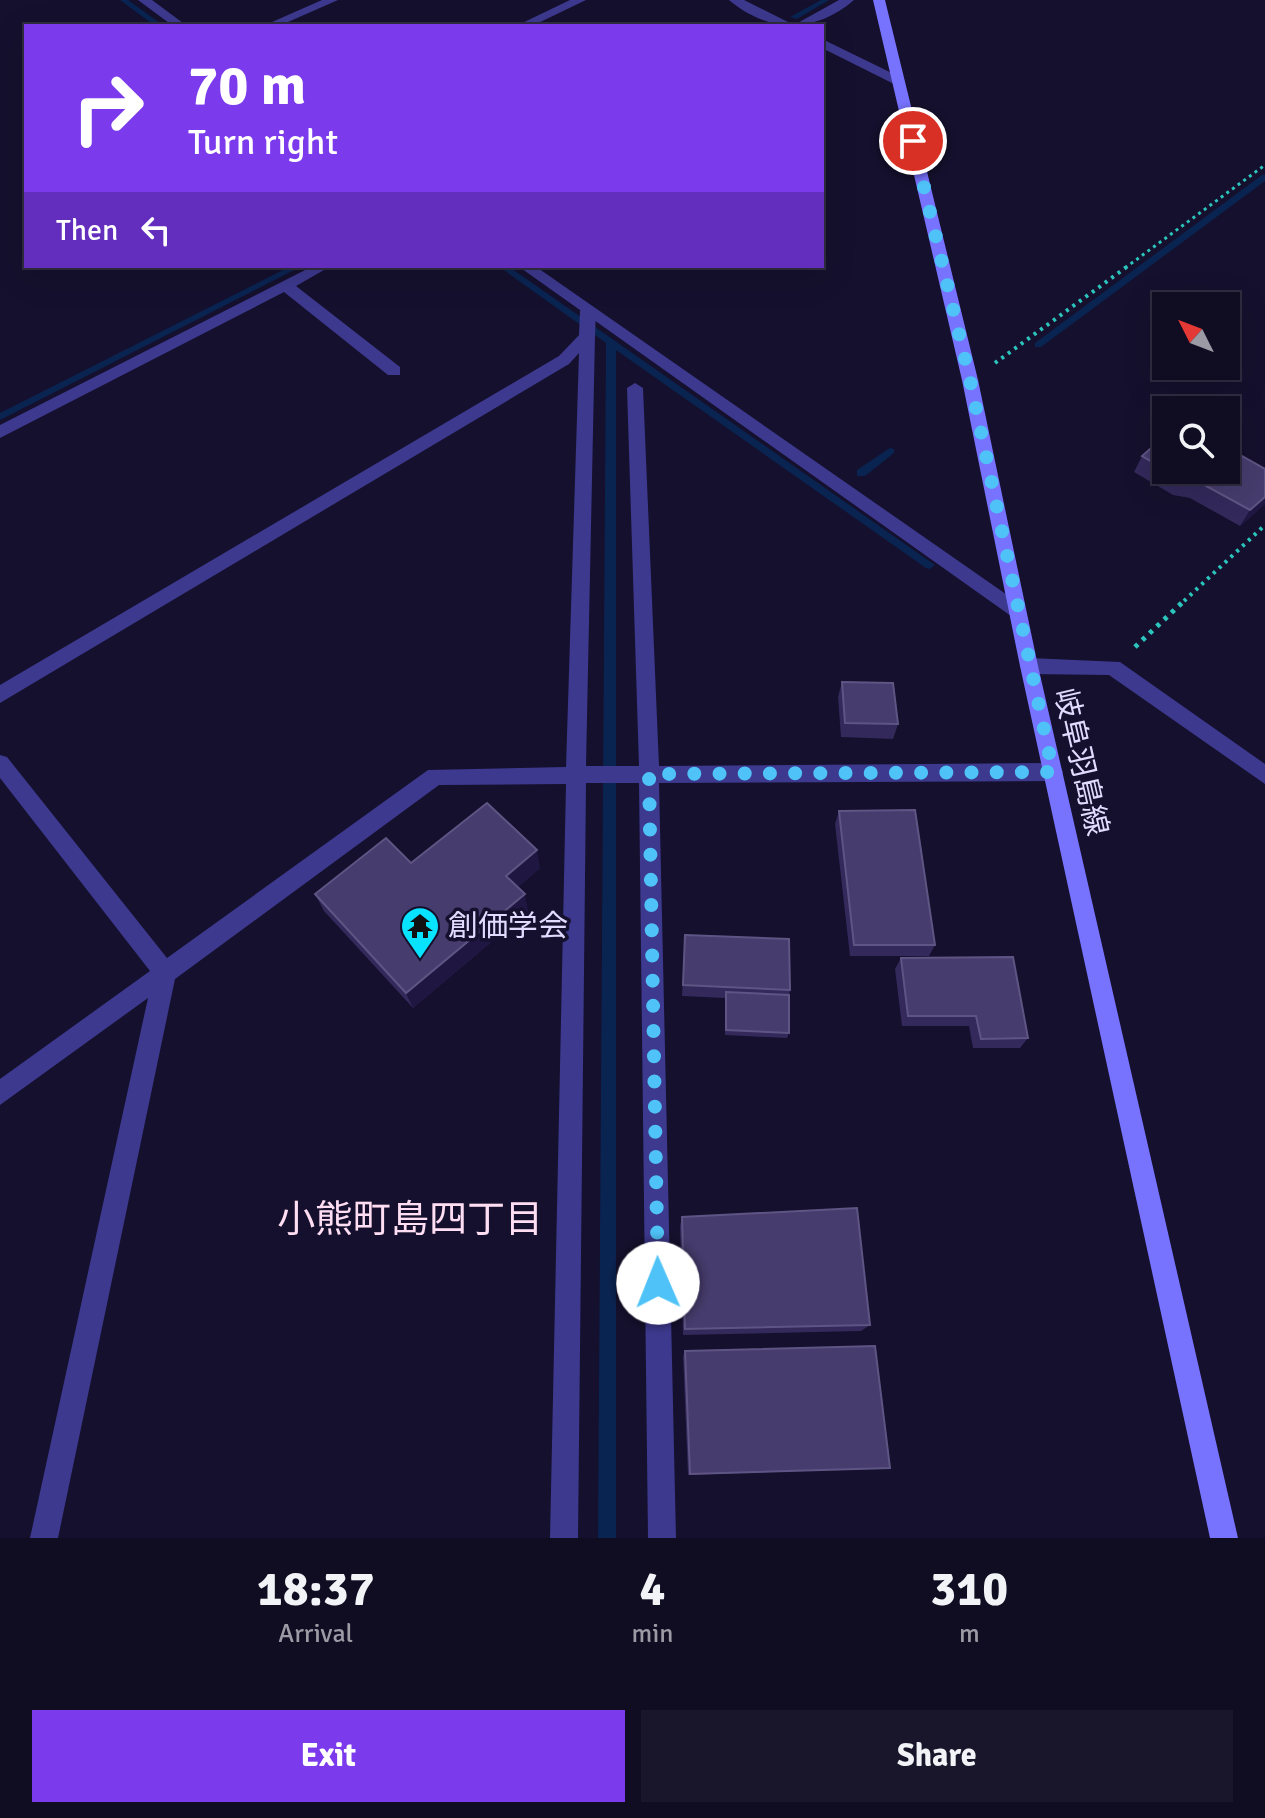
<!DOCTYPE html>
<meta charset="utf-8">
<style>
:root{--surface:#100c22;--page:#19152a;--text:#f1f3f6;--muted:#9c9ba5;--line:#302c40;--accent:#7c3aed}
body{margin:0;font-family:Signika,"Noto Sans JP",sans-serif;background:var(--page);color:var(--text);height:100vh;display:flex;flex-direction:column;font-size:30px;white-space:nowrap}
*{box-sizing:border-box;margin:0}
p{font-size:26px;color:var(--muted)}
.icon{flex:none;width:44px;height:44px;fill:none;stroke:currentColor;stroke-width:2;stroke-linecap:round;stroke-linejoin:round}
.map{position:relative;height:1538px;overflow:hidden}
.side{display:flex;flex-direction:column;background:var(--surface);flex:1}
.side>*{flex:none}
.top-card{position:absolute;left:24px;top:24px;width:800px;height:244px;border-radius:0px;box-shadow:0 8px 32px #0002,0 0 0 2px var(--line);background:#7c3aed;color:#fff;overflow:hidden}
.needle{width:52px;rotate:312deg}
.tools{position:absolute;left:1152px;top:292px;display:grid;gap:16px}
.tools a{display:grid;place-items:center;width:88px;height:88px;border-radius:0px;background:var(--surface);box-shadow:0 8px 32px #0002,0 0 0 2px var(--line);font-size:40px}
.pin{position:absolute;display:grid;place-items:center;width:68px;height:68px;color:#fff;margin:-34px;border:4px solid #fff;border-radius:50%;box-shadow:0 2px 8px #0007}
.me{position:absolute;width:88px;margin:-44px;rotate:359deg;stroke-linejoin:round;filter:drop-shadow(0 0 6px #0008)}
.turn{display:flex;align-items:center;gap:28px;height:168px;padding:0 32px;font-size:36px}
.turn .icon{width:104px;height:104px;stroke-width:2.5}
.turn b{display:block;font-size:56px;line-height:68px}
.then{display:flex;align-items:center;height:76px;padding:0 32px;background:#0003;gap:16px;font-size:30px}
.eta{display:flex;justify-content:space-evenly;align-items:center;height:136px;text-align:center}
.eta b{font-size:48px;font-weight:700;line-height:56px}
.button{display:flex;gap:16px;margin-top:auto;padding:16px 32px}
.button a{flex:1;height:92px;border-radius:0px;background:var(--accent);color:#fff;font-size:32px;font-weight:700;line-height:92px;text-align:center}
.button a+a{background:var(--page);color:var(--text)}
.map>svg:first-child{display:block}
</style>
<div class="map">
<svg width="1265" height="1538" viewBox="0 0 1265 1538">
<rect width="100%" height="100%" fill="#15102d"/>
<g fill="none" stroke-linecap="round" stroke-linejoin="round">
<path fill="#0a2452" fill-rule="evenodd" d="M120 0H128L164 26H155Z
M821 0H829L797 19 790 17Z
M1262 175H1265V181L1041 347H1035V343Z
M291 266H302L0 420V413Z
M498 266H508L935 565 930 569 926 568 616 350V1538H598L606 343Z
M890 448 894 449V453L865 476H857V470Z"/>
<path stroke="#2bc5bd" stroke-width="3" stroke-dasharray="3 4" stroke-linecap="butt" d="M1125 268 1265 165"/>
<path stroke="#2bc5bd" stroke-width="4" stroke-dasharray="3 5" stroke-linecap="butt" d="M995 363 1128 266
M1184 601 1265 525"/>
<path stroke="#2bc5bd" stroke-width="5" stroke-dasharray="4 6" stroke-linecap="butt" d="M1135 647 1186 599"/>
<path fill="#3d398e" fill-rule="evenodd" d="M138 0H152L187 26H173Z
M322 0H338L279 26H263Z
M570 0H586L532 26H516Z
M729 0H744L794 25 839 0H854C815 34 768 33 729 0Z
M822 39 902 78 904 81 894 84 822 48Z
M313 266H331L296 286 400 367V375H388L284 292 0 438V425Z
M518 266H535L1023 606 1026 611 1023 616H1011Z
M587 330 595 335 586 766H639L627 388 635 383 643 388 659 766 1053 763 1060 766 1063 772 1060 778 1053 781 659 783 676 1538H648L639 783H586L578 1538H550L566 784 439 785 175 979 58 1538H30L148 998 0 1105V1079L150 971 0 778V755L7 757 167 958 428 770 566 767 579 353 569 364 0 703V685L559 356 582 332Z
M1029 658 1120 662 1265 764V784L1109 675 1029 674 1022 671 1020 666 1022 661Z"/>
<path fill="#3d398e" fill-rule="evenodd" d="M588 306 596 311 595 335 587 340 579 335 580 311Z"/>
<path fill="#7873ff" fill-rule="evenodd" d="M873 0H885L978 380 1038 666 1238 1538H1210L1020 666 962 380Z"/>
</g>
<path fill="#33295b" d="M1142 456 1265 504 1240 526 1190 498 1173 495 1134 472Z
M842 682 898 724 893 739 841 737 838 697Z
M839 811 935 945 929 956H850L835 824Z
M411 863 540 868 518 887 528 911 413 1008 324 911 315 894Z
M685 935 790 990 789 995V1033L787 1038 725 1035V998L682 996Z
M901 958 1028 1038 1020 1048H973L969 1026H902L895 969Z
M682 1217 870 1325 861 1331 683 1335 680 1226Z
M685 1351 890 1468 688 1475 683 1356Z"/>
<path fill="#1f1741" d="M1265 497V504L1240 526 1250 510Z
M537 850 540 868 510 894 506 876Z
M525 894 528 911 413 1008 406 993Z"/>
<path fill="#463c6d" stroke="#5e5584" stroke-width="2" d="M1166 435V470L1142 456Z
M1226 447 1265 469V497L1250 510 1199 482 1182 479 1167 470H1226Z
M842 682 893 683 898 724 845 723Z
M487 803 537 850 506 876 525 894 406 993 315 894 386 838 411 863Z
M915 810 935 945H854L839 811Z
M685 935 789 939 790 990 683 985Z
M1013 957 1028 1038 981 1039 976 1016H908L901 958Z
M726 992 789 995V1033L726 1030Z
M857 1208 870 1325 685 1329 682 1217Z
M875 1346 890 1468 690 1474 685 1351Z"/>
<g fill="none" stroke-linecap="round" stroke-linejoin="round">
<path stroke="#4fc3f7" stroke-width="14" stroke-dasharray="0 25.2" d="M658 1283 649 774 1053 772 970 380 913 141"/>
</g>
<defs>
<g id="temple-pin" transform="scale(2)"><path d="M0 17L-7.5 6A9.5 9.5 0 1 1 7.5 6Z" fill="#08e4ff" stroke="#15102d"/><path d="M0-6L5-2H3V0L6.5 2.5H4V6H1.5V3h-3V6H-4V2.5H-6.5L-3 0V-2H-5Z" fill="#111"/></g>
</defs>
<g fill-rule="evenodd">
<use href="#temple-pin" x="420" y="926"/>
</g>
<g text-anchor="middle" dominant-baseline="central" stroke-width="7" stroke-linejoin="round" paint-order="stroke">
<g font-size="30" fill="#e1dcff" stroke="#15102d">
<text transform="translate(1081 762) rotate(77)">岐阜羽島線</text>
</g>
<g font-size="30" fill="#e1dcff" stroke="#15102d" text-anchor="start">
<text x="448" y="926">創価学会</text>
</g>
<g font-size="38" fill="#ffdef3" stroke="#15102d">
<text x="410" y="1219">小熊町島四丁目</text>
</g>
</g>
</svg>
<div class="tools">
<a><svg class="needle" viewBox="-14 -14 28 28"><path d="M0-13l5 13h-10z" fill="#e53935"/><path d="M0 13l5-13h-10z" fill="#9c9ba5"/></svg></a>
<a><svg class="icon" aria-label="search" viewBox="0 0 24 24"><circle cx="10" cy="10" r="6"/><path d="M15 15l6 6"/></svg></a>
</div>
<div class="pin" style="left:913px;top:141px;background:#d93025"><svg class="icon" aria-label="arrive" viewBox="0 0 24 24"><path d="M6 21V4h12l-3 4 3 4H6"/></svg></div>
<svg class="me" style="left:658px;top:1283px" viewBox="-20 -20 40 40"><circle r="19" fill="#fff"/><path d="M0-13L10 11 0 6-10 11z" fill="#4fc3f7"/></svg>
<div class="top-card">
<div class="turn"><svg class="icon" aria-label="right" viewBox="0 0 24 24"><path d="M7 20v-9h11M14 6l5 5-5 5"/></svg><div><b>70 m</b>Turn right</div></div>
<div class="then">Then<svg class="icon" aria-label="left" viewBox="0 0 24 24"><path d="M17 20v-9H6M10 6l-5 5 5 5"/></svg></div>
</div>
</div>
<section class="side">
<div class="eta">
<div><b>18:37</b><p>Arrival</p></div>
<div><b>4</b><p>min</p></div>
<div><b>310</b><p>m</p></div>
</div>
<div class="button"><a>Exit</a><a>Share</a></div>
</section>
